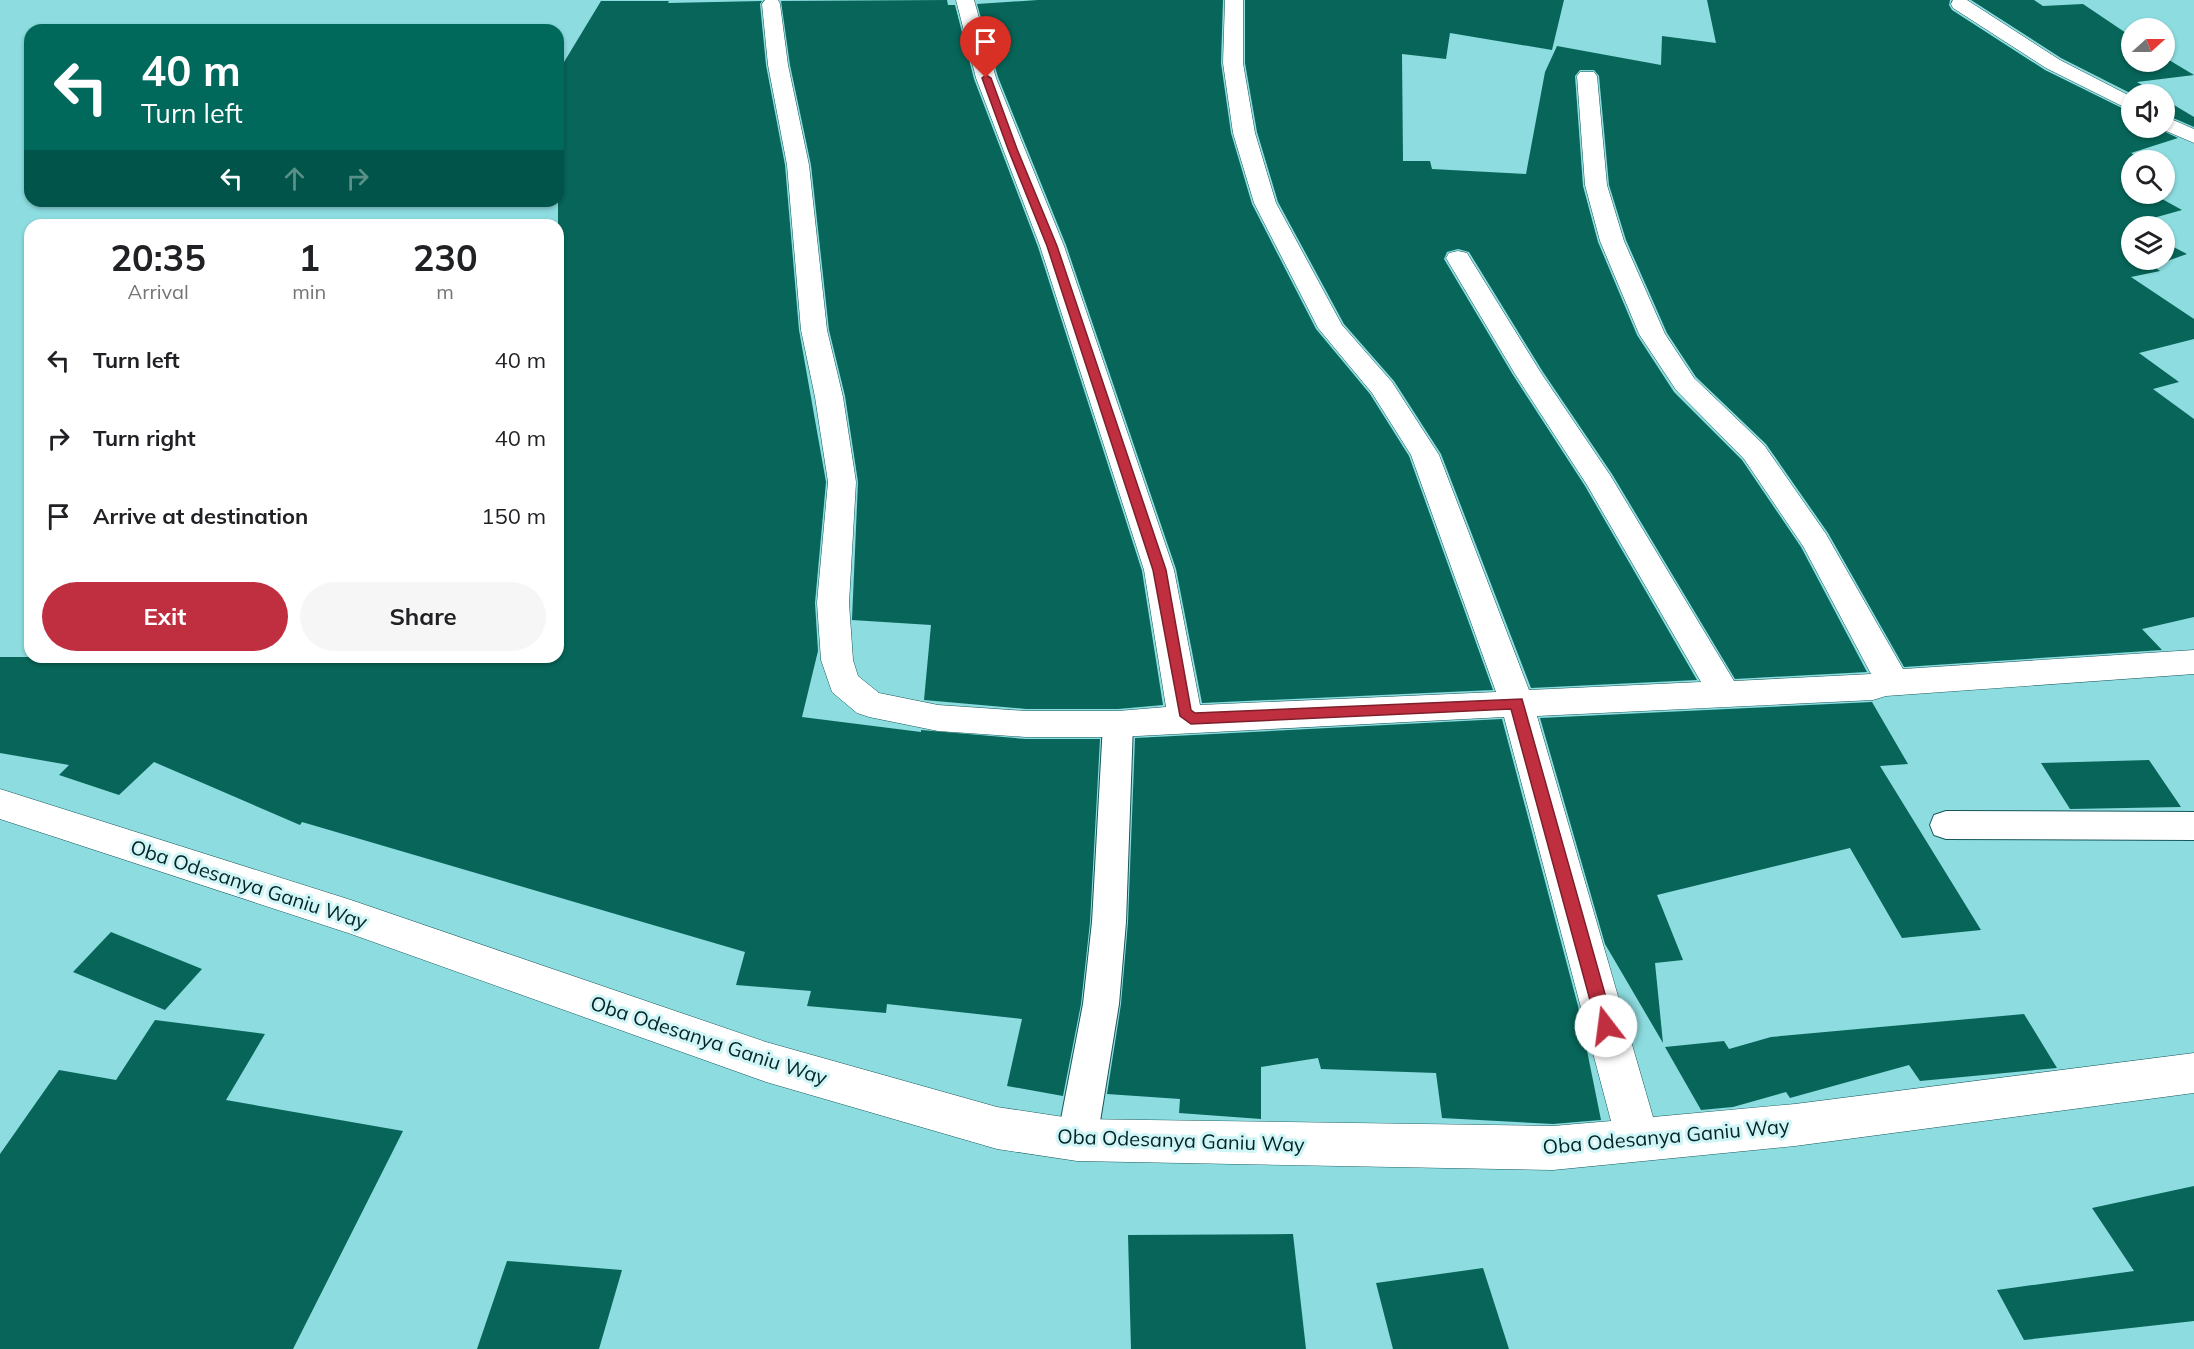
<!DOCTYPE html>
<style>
:root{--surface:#fff;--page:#f6f6f6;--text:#202124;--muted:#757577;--accent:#c02f40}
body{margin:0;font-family:Mulish,sans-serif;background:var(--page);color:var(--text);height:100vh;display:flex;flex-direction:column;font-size:22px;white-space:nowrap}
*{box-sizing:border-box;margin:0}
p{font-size:20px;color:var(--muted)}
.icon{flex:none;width:33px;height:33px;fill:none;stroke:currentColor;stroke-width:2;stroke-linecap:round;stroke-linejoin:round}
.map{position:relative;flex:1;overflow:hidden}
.sheet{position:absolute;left:24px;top:219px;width:540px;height:444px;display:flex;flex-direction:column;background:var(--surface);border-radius:18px;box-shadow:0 2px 4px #0004}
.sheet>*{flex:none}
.hud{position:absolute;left:24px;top:24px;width:540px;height:183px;border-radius:18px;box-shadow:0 2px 4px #0004;background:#00695c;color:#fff;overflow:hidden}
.needle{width:39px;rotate:69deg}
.fabs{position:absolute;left:2121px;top:18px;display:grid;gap:12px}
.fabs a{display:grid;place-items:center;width:54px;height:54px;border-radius:50%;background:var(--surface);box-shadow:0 2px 4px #0004;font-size:30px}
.pin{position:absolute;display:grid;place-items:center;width:51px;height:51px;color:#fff;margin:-62px -26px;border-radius:50% 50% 50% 0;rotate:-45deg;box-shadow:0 0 6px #0007}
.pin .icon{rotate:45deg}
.me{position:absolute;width:66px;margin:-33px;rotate:345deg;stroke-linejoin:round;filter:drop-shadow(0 0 4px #0008)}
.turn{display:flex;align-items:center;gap:21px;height:126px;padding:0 18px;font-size:27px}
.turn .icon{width:78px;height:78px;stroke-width:2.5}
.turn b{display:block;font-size:42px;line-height:51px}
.lanes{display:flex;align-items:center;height:57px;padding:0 18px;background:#0003;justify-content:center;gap:30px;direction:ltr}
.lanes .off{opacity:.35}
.eta{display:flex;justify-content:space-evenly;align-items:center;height:102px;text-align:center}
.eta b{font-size:36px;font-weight:700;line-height:42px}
.action{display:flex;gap:12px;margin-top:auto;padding:12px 18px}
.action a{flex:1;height:69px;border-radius:36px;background:var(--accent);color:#fff;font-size:24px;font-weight:700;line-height:69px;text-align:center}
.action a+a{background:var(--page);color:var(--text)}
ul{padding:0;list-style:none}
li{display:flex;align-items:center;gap:18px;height:78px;padding:0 18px}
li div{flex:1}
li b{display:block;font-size:22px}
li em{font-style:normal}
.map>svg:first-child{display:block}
</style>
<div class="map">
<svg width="2194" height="1349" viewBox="0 0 2194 1349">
<rect width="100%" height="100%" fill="#8ddce0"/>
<path fill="#076659" d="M947 0 948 5H955L974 79 1038 247 1142 571 1163 705 1118 709H1026L924 700 931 625 852 620 858 482 845 396 829 330 811 165 790 65 781 1Z
M1038 0H1223L1221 63 1231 133 1252 204 1316 329 1370 394 1409 456 1493 690 1202 703 1176 569 1066 245 998 77 977 4Z
M1245 0H1564L1552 50 1450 33 1446 59 1402 54 1403 161H1430L1432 169 1526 174 1545 72 1557 46 1661 65 1662 36 1716 43 1707 0H1950L1949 5 1952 10 2045 70 2132 113V128H2157L2178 138 2131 153 2145 160H2132V194H2153L2182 210 2132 224 2135 226H2132V260H2164V242L2187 254 2153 266 2160 271 2131 277 2194 319V339L2139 353 2179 382 2153 389 2194 419V617L2142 629 2162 650 1904 667 1828 533 1766 444 1696 377 1667 333 1626 240 1609 185 1599 76 1594 70H1580L1575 76 1583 186 1598 242 1637 335 1674 392 1742 460 1801 547 1867 672 1735 679 1612 474 1543 372 1469 252 1458 249 1447 252 1444 259 1513 375 1585 486 1697 680 1531 688 1441 454 1394 381 1344 324 1278 202 1257 132 1245 63Z
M1971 0H2034L2043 6 2083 4 2132 37V62H2164V57L2194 75 2137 82 2158 94H2132L2061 58Z
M601 1H669L668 3 762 1 760 4 766 65 785 165 799 330 826 482 815 603 818 651 802 717 921 732V730L1026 739H1100L1090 922 1081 1004 1063 1096 1007 1086 1022 1019 887 1004 886 1013 807 1006 811 991 736 985 745 952 302 822 300 825 154 762 119 795 59 775 69 765 0 753V657H558V72Z
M2164 99 2194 117V127L2164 114Z
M1872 702 1908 764 1880 766 1981 930 1902 938 1850 848 1657 895 1683 960 1655 963 1663 1043 1605 944 1540 718Z
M1502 719 1578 1006 1601 1120 1553 1124 1442 1118 1436 1073 1321 1069 1318 1058 1261 1067V1119L1179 1113 1180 1099 1107 1094 1121 1004 1128 922 1135 738Z
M2149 760 2181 807 2070 809 2041 763Z
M111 932 202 969 165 1010 73 972Z
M2024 1014 2057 1068 1920 1081 1909 1065 1790 1098 1786 1092 1733 1107 1701 1110 1665 1047 1724 1041 1729 1049 1771 1037Z
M155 1020 265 1034 226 1100 403 1131 293 1349H0V1154L59 1070 116 1080Z
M2194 1186V1321L2024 1340 1997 1290 2134 1271 2092 1208Z
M1293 1234 1306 1349H1131L1128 1235Z
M507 1261 622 1270 599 1349H477Z
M1483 1268 1509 1349H1393L1376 1283Z"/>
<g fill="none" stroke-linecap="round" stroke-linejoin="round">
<g stroke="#17575a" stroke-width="2">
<path id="service" d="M1118 712 1129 715 1133 724 1126 922 1119 1004 1097 1140 1091 1154 1077 1159 1063 1154 1057 1140 1083 1004 1092 922 1103 724 1107 715Z
M1946 811 2194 812V840L1946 839 1934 835 1930 825 1934 815Z"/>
</g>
<g stroke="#17575a" stroke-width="1">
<path id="minor" d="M765 0H778L780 4 788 65 809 165 827 330 843 397 856 482 849 603 853 660 858 676 879 693 938 705 1026 711H1118L1166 707 1144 570 1040 246 976 78 956 0H974L996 78 1064 246 1174 570 1200 705 1496 692 1411 455 1372 393 1318 328 1254 203 1233 133 1223 63 1225 0H1243V63L1255 133 1276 203 1342 325 1392 382 1439 455 1529 690 1701 682 1587 485 1515 374 1446 258 1449 253 1458 251 1467 253 1470 258 1541 373 1610 475 1734 681 1871 674 1803 546 1744 459 1676 390 1639 334 1600 241 1585 185 1577 76 1580 72H1594L1597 76 1607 185 1624 241 1665 334 1694 378 1764 445 1826 534 1903 669 2194 650V674L1886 696 1873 700 1537 716 1653 1117 1795 1104 2194 1053V1093L1795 1146 1553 1170 1077 1161 997 1149 766 1082 351 934 0 819V789L351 900 766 1042 997 1107 1077 1119 1553 1126 1611 1121 1504 717 1118 737H1026L938 731 869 717 857 713 832 692 821 660 817 603 828 482 815 397 801 330 787 165 768 65 762 4Z
M1953 0H1967L2060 60 2132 97V111L2046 68 1953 8 1951 4Z
M2164 116 2194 129V143L2159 128H2164Z"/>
</g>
<use href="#service" fill="#fff" fill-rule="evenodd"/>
<use href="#minor" fill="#fff" fill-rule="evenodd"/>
</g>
<path fill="#c02f40" stroke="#7d1f2a" stroke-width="1.5" d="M986 75 991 78 1017 149 1057 246 1166 570 1191 710 1195 713 1522 699 1614 1026 1612 1032 1606 1034 1600 1032 1597 1026 1511 709 1191 724 1180 716 1153 570 1047 246 1008 149 982 78Z"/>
<g text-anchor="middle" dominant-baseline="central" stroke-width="6" stroke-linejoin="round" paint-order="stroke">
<g font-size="20" fill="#032527" stroke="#d0f5f7">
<text transform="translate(249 884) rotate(18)">Oba Odesanya Ganiu Way</text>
<text transform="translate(709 1040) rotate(18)">Oba Odesanya Ganiu Way</text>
<text transform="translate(1666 1136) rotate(-5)">Oba Odesanya Ganiu Way</text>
<text transform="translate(1181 1140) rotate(2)">Oba Odesanya Ganiu Way</text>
</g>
</g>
</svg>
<div class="fabs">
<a><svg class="needle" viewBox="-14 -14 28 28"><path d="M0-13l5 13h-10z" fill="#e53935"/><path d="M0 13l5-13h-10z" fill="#757577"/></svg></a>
<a><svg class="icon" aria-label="sound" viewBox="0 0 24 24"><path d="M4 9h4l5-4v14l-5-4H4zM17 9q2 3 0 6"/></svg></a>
<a><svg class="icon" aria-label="search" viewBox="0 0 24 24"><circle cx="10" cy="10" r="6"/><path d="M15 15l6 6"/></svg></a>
<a><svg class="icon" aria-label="layers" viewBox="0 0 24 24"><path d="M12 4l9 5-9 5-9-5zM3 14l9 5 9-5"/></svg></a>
</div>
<div class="pin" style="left:986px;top:78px;background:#d93025"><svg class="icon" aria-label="arrive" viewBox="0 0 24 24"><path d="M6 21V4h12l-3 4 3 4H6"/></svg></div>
<svg class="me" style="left:1606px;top:1026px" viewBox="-20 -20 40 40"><circle r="19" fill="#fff"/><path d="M0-13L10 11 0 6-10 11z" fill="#c02f40"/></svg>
<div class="hud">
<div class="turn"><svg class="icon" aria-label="left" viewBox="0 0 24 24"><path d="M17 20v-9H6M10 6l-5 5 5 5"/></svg><div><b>40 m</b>Turn left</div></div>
<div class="lanes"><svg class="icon" aria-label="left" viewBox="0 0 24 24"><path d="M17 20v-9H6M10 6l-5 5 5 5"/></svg><svg class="icon off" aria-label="ahead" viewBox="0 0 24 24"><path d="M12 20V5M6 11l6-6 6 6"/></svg><svg class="icon off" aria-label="right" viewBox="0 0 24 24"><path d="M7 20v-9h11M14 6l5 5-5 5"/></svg></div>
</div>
<section class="sheet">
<div class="eta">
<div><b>20:35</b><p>Arrival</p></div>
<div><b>1</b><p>min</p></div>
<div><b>230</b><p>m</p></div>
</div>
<ul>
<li><svg class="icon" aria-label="left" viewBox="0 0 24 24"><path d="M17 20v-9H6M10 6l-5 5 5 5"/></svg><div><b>Turn left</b></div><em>40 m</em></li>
<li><svg class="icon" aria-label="right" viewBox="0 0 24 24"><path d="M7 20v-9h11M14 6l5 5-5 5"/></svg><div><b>Turn right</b></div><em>40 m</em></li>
<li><svg class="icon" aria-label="arrive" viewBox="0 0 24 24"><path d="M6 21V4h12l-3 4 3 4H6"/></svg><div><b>Arrive at destination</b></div><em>150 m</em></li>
</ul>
<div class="action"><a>Exit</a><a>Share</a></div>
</section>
</div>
